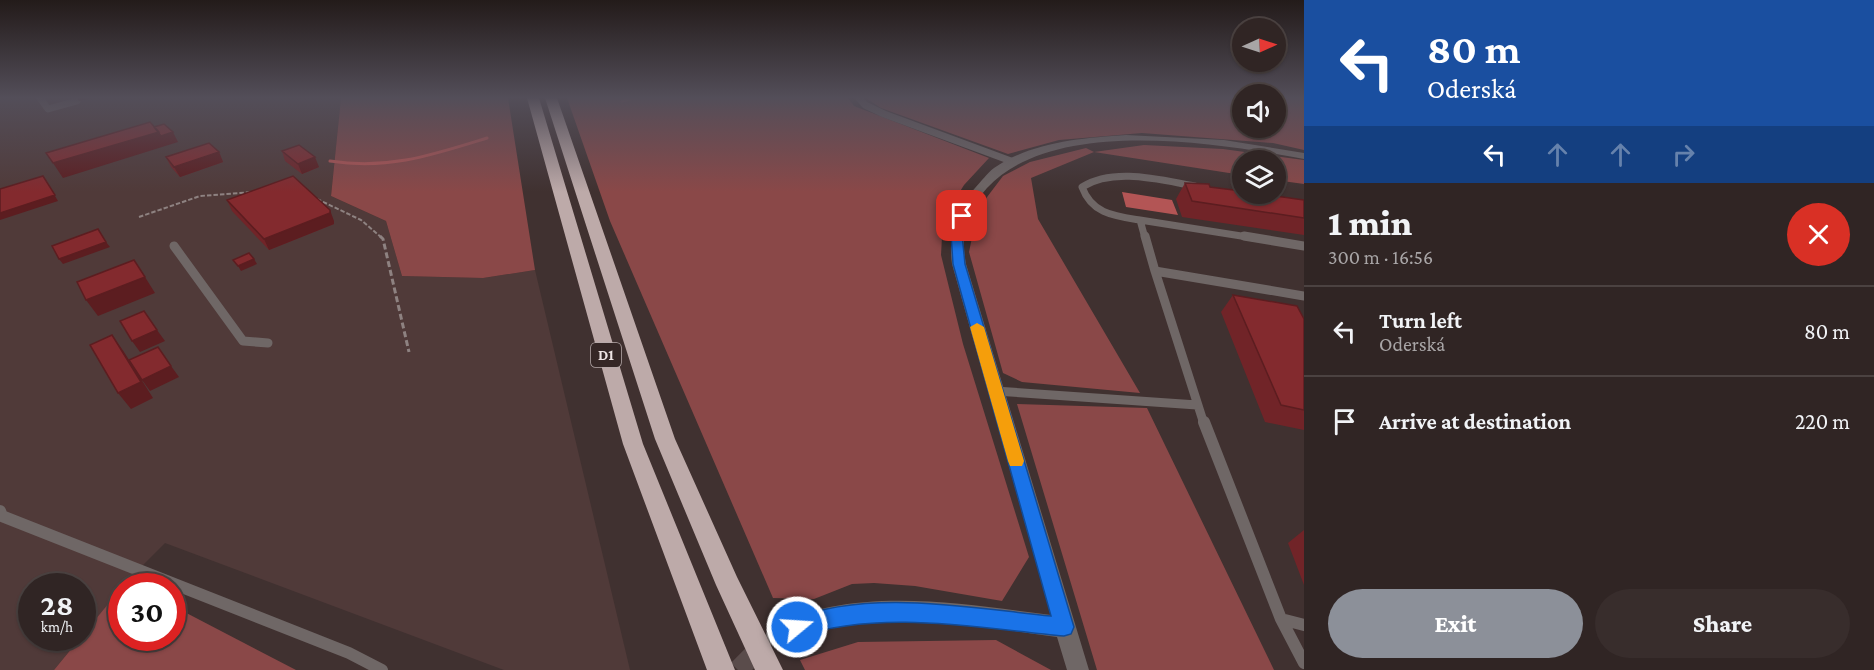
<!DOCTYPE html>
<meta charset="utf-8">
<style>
:root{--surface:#302524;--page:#382d2c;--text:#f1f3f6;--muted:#a8a5a6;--line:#4b4241;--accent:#8c9099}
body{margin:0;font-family:"Crimson Pro",serif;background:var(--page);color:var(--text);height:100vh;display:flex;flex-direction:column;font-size:22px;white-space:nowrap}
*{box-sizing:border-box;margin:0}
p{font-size:20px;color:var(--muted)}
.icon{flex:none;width:33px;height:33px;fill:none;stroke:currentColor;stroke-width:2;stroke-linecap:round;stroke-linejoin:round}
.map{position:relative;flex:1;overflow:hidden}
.drawer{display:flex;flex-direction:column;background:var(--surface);width:570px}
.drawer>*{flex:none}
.banner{background:#1a4fa0;color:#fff;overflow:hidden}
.needle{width:39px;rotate:87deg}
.buttons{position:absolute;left:1232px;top:18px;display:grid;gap:12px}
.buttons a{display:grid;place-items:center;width:54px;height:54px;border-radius:50%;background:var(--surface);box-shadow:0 2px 4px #0004,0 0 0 2px var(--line);font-size:30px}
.speed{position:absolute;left:18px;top:573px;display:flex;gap:12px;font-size:30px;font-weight:700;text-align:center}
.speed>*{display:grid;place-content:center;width:78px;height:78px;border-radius:50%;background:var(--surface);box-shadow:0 2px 4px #0004,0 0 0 2px var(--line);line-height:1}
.speed small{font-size:15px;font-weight:400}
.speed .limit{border:9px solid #d22;background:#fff;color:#111}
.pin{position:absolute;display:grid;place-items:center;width:51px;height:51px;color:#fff;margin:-26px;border-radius:12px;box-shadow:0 3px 9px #0006}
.me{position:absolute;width:66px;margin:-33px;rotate:72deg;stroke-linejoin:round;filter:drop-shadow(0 0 4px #0008)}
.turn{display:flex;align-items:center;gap:21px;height:126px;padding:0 24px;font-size:27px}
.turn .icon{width:78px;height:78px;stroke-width:2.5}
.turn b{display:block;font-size:42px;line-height:51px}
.lanes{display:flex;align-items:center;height:57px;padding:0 24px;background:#0003;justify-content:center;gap:30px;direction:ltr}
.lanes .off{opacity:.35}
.round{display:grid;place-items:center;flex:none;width:63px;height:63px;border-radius:32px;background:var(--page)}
.summary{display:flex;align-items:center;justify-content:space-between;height:102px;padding:0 24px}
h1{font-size:36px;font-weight:800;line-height:45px}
.cta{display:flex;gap:12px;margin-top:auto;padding:12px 24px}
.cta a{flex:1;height:69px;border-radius:36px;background:var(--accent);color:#fff;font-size:24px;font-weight:800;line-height:69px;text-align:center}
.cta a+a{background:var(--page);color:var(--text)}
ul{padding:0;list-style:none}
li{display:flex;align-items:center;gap:18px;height:90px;padding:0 24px;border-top:2px solid var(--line)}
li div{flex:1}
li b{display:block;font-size:22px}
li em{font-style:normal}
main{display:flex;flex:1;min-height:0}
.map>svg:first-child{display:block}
</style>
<main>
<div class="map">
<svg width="1304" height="670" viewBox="0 0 1304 670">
<rect width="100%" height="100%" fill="#403130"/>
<path fill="#503a39" d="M0 98H341L331 196 386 221 402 276 483 278 535 270 630 670H504L165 543 126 582 83 635 82 586H32V638H80L54 670H0Z"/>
<path fill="#8a4848" d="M341 98H508L535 270 483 278 402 276 386 221 331 196Z
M567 98H848L854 106 989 158 964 185 943 219 941 255 963 344 1029 557 1002 601 915 586 874 583 852 584 814 599 773 598 610 221Z
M866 98H1242V128H1275V98H1304V150L1273 143 1142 133 1059 140 1008 154 881 108Z
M1144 145 1223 149 1304 160V184L1275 180V160H1242V175L1094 152 1031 178 1038 219 1140 393 1022 382 1003 373 969 252 978 209 1003 176 1030 162 1086 148 1094 152Z
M1017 404 1147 408 1274 670H1097Z
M122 587V638H172L173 606 296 670H54Z
M996 640 1051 670H805L800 660 858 642Z"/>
<path fill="#b35555" d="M1122 192 1172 200 1178 215 1126 207Z"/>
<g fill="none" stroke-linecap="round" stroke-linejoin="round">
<path stroke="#b35555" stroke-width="3" d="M622 101 635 98
M330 161C389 170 432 155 487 138"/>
<path stroke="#5a4c4b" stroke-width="20" stroke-dasharray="20 10" stroke-linecap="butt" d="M738 670 763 645"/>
<path stroke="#8e8281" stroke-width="2" stroke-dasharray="4.5 2" stroke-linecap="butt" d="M317 199 361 220 382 238
M139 217 200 196 253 192"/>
<path stroke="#8e8281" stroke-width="3" stroke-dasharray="6 3" stroke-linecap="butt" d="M380 236 383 239 409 352"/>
<path stroke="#6f6766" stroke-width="7" d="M40 98 48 109 77 101
M859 98 865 105 884 114 1011 161
M1140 220 1254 238
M1145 238 1140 220C1114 216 1092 214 1082 187 1114 167 1160 180 1195 186"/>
<path stroke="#6f6766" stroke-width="9" d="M1145 236 1155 271
M1244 236 1304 246
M174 246 243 341 268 343
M995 391 1197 405
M1204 424 1155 271 1304 296"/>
<path stroke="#6f6766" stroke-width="12" d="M1204 422 1281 619 1304 663
M0 511 2 516 349 653 382 670
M1281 619 1304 625"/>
<path fill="#6f6766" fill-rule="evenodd" d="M1126 135 1224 140 1304 153V159C1217 143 1054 116 987 188 967 210 960 234 966 264L1089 670H1067L1057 637C983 627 903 612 828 628 810 632 793 640 776 647L768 644 765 636 768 628C788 620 808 611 830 607 902 593 979 606 1051 615L952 264C948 235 955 209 975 188 981 182 987 173 994 168 1032 142 1081 138 1126 135Z"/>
<path fill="#bdaaa9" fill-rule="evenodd" d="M527 98H539L643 444 735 670H707L623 444Z
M545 98H557L675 439 737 577 783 670H755L716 585 655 439Z"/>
</g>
<path fill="#712428" d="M282 151 319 167 302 174 285 161Z
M219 152 223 162 180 177 171 167 166 157Z
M1185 183 1237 191 1239 187 1262 194 1304 200V235L1182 217 1176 199Z
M227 200 334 221V224L269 250 232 211Z
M1233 295 1304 319V430L1265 422 1221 312Z
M1304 530V585L1288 543Z"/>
<path fill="#5c1d20" d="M77 98H92L79 101Z
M159 132H173L178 142 63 178 53 163Z
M219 152 223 162 180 177 174 167Z
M315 157 319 167 302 174 298 164Z
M43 176 58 201 0 220V213Z
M330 210 334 221V224L269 250 264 239Z
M106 242 110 247 63 264 59 259Z
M254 259 257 264 241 271 238 266Z
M145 277 155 293 98 316 86 300Z
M157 330 165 341 140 352 132 341Z
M112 335 124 352 153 398 131 409 118 393Z
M171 366 179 377 150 391 142 380Z"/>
<path fill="#832a2e" stroke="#5c1d20" stroke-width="1.5" d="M150 122 159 132 53 163 46 153Z
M164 124 173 132 161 136 154 127Z
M209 143 219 152 174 167 166 157Z
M299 145 315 157 298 164 282 151Z
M43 176 55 195 0 213V189Z
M293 176 330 210V213L264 239 227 200Z
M1185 183 1209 184 1210 187 1242 191 1239 187H1242V194H1262L1304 200V218L1192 201Z
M98 229 106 242 59 259 52 246Z
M249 253 254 259 238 266 233 260Z
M134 260 145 277 86 300 77 282Z
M1233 295 1297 306 1304 319V410L1281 405Z
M144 311 157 330 132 341 120 321Z
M112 335 141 382 118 393 90 345Z
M158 347 171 366 142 380 129 360Z"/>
<linearGradient id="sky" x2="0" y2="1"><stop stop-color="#231b1a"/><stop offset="0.51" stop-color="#534e59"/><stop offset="1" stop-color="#534e59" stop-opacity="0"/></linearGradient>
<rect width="1304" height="192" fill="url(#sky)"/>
<path fill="#1a73e8" stroke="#114b97" stroke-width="1.5" d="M962 212 967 216 962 234 965 264 1074 627 1071 634 1064 636C977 628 882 609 797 637L790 634 787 627 790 620C868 588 969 608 1051 616L953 264 951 234 956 216Z"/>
<path fill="#f59e0b" d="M977 323 984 327 1024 461 1022 466H1010L1008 461 970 327Z"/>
<g text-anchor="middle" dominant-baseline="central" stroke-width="4.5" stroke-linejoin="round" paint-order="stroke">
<rect fill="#352726" stroke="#b6abab" stroke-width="1.5" x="591" y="343" width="30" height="24" rx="4.5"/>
<g font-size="15" font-weight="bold" fill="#eee4e4">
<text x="606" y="355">D1</text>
</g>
</g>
</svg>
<div class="buttons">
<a><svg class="needle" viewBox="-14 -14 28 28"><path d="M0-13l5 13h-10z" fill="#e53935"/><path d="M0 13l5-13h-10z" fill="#a8a5a6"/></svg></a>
<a><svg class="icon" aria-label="sound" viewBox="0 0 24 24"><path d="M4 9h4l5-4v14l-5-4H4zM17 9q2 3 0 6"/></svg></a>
<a><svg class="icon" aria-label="layers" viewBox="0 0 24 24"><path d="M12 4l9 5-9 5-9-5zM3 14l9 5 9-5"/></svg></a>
</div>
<div class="speed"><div>28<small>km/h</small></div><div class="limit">30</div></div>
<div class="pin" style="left:962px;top:216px;background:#d93025"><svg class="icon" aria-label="arrive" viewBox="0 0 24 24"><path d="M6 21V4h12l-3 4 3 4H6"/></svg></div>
<svg class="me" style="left:797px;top:627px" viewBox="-20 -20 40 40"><circle r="17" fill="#1a73e8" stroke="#fff" stroke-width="3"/><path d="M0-11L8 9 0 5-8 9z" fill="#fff"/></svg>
</div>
<section class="drawer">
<div class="banner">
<div class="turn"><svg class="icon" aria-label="left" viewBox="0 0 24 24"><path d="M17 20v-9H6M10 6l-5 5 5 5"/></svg><div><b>80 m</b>Oderská</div></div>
<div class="lanes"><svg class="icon" aria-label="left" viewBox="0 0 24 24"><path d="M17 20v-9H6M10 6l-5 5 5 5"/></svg><svg class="icon off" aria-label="ahead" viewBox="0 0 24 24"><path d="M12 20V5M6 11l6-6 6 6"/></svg><svg class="icon off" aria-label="ahead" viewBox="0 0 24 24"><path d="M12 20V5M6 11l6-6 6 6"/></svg><svg class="icon off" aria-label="right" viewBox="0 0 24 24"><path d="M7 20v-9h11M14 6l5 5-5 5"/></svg></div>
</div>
<div class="summary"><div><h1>1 min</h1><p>300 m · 16:56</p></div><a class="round" style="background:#d93025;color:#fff"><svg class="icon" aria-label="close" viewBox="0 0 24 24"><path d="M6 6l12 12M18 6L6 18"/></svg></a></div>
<ul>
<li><svg class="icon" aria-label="left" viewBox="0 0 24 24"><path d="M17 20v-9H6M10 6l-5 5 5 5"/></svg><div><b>Turn left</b><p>Oderská</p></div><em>80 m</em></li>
<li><svg class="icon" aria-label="arrive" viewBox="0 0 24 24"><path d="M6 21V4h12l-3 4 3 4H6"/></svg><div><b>Arrive at destination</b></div><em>220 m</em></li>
</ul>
<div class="cta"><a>Exit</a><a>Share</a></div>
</section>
</main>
